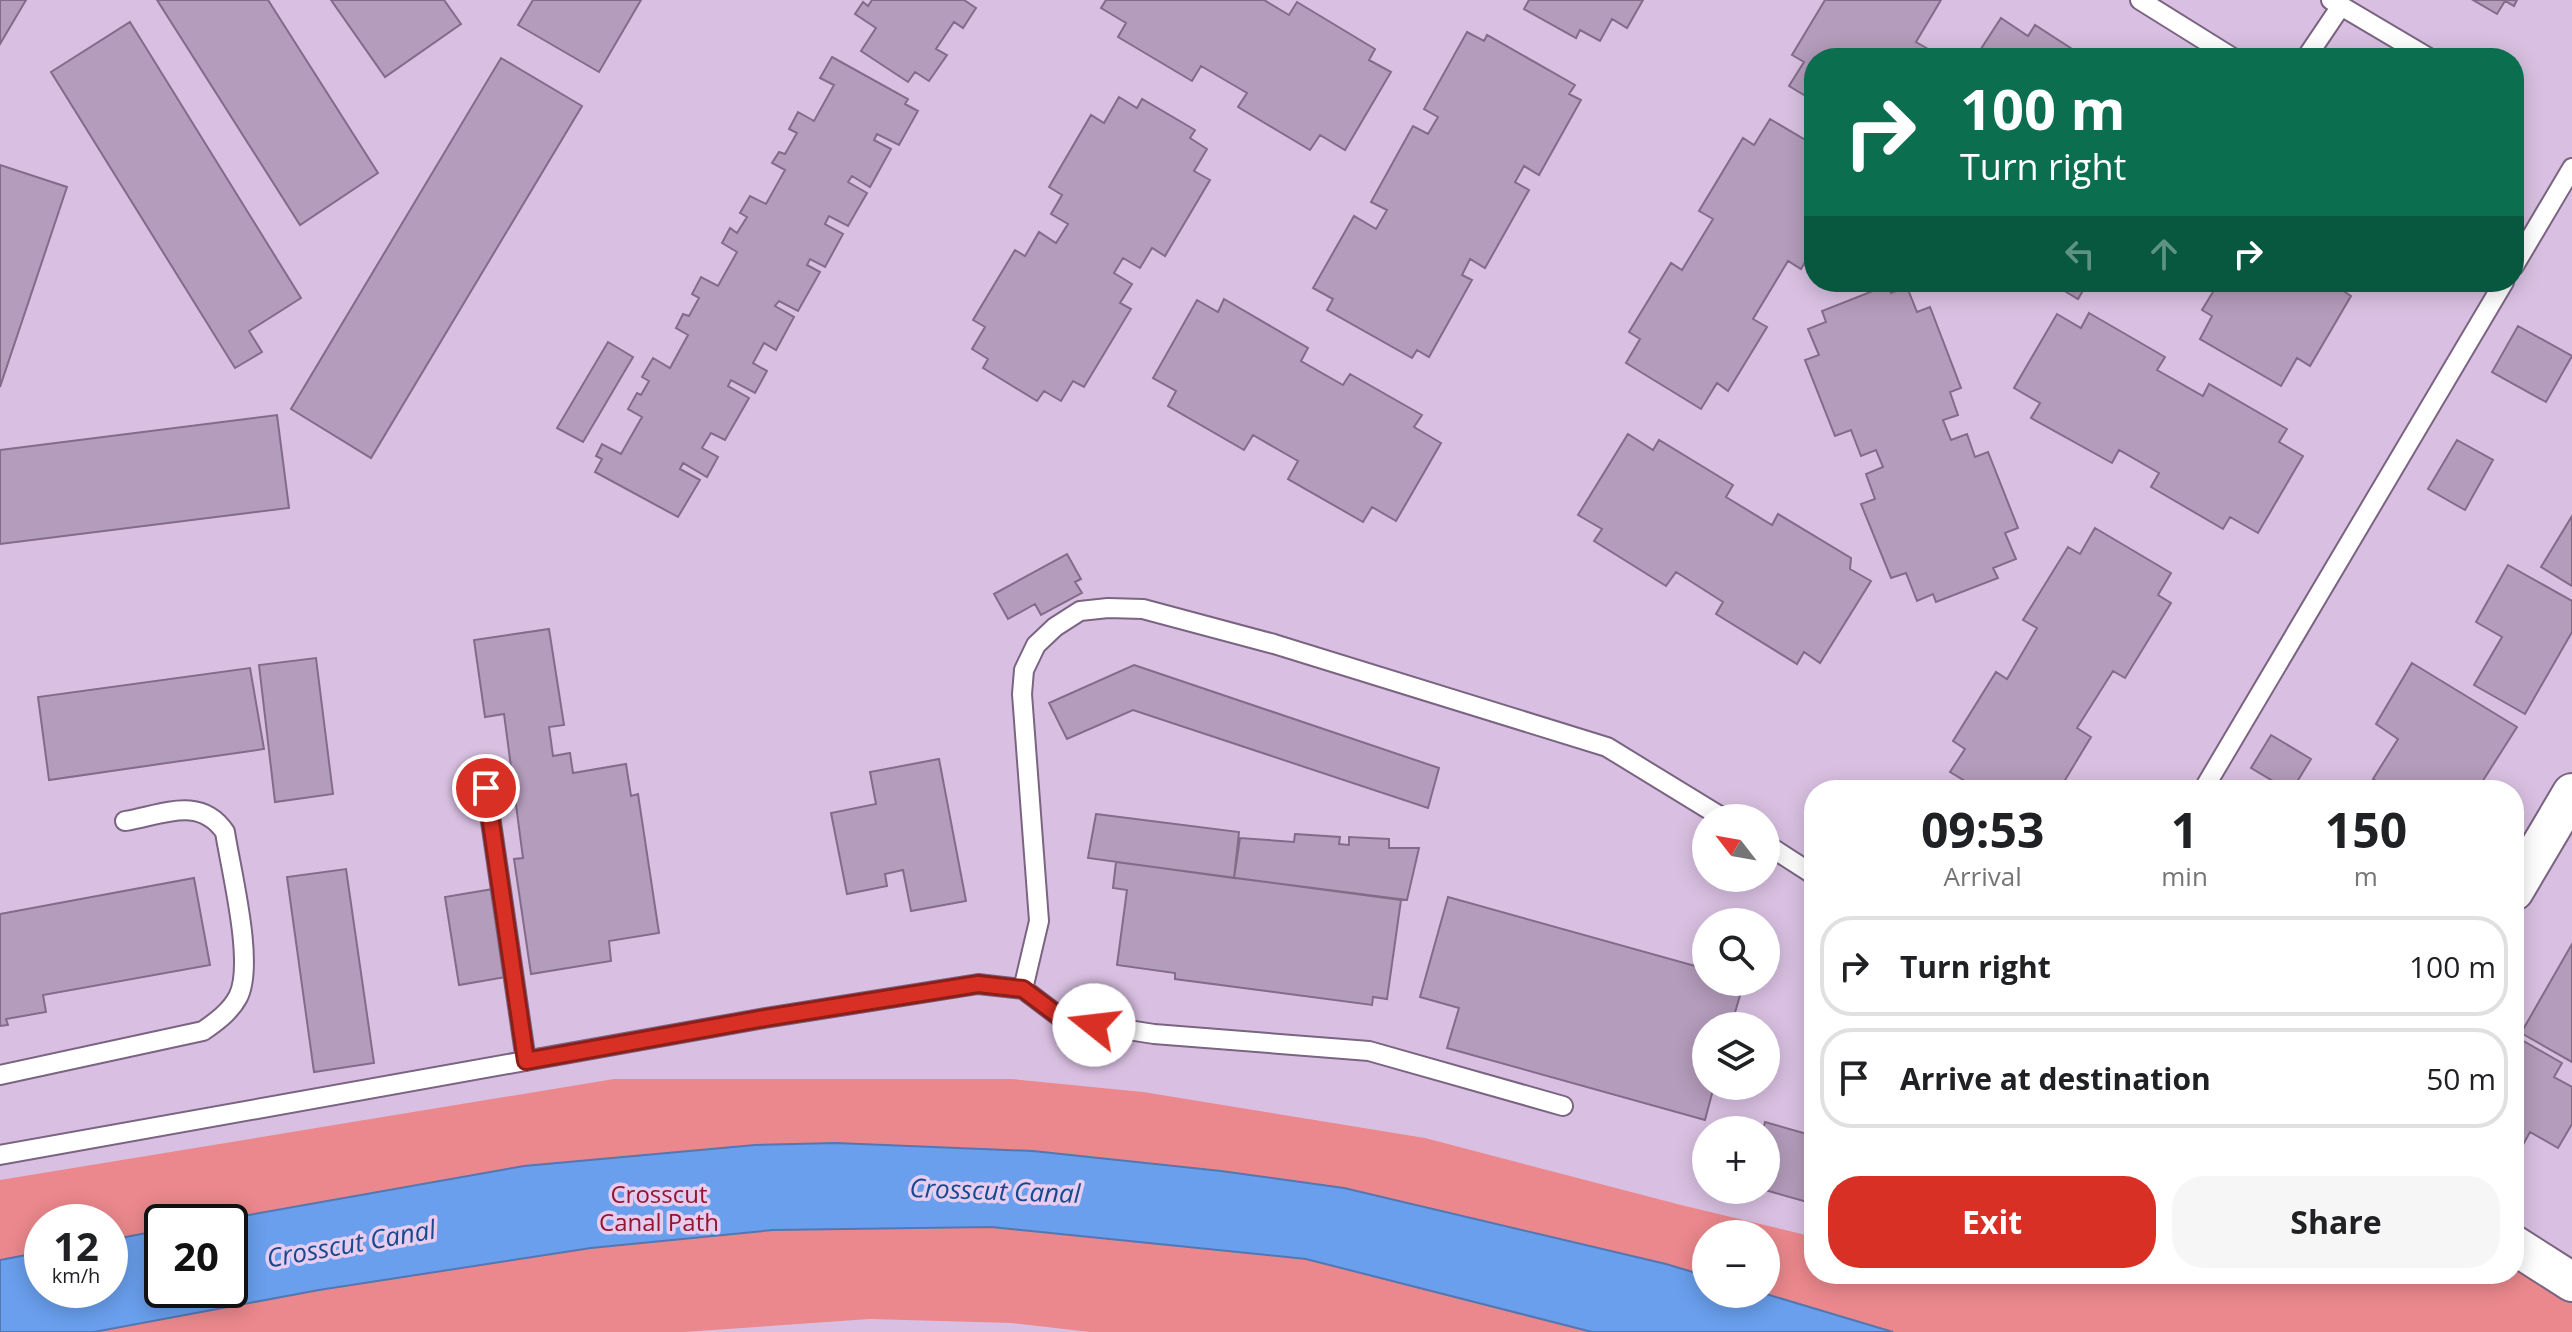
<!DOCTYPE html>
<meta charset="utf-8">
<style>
:root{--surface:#fff;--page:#f6f6f6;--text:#202124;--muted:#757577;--line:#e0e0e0;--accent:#d93025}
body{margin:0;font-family:"Open Sans",sans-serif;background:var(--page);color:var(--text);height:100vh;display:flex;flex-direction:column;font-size:30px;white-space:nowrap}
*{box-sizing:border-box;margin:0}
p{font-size:26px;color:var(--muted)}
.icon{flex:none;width:44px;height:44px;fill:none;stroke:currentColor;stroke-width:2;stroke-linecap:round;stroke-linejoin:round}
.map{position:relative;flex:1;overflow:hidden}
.panel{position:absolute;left:1804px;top:780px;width:720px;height:504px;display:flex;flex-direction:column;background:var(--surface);border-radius:32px;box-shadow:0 4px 20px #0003}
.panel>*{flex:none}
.hud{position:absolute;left:1804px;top:48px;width:720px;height:244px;border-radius:32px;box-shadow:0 4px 20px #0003;background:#0b6e4f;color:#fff;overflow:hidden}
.needle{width:52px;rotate:301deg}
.fabs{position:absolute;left:1692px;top:804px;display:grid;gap:16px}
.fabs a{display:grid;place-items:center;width:88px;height:88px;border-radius:50%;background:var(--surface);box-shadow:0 4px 20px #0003;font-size:40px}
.speed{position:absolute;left:24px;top:1204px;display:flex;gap:16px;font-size:40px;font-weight:700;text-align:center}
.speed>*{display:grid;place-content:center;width:104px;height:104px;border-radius:50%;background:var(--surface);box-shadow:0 4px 20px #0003;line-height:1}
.speed small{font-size:20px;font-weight:400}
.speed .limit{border:4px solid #111;border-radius:12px;background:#fff;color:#111}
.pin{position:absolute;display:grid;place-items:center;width:68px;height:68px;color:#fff;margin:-34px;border:4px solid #fff;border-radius:50%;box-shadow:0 2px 8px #0007}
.me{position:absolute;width:88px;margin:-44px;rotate:286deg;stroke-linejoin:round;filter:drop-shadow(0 0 6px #0008)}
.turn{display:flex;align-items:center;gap:28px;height:168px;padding:0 24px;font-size:36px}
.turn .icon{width:104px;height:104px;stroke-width:2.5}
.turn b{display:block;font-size:56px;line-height:68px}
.lanes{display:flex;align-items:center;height:76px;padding:0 24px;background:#0003;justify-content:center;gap:40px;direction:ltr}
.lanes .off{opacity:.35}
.eta{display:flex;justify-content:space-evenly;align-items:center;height:136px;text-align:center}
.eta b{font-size:48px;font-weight:700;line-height:56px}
.button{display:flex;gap:16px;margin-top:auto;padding:16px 24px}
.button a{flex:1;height:92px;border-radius:32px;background:var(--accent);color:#fff;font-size:32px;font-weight:700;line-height:92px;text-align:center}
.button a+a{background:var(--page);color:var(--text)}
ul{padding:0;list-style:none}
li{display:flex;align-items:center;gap:24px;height:100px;margin:0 16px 12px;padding:0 8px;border:4px solid var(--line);border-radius:32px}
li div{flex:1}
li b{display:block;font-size:30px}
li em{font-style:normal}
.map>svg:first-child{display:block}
</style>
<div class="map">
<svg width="2572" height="1332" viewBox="0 0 2572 1332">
<rect width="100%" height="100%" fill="#d9c0e2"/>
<path fill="#eb888d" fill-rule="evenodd" d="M614 1079H1012L1143 1092 1425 1138 1681 1205 1814 1237V1274H2514V1245L2572 1282V1332H1090L1011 1323 870 1319 684 1332H0V1180ZM42 1222H110V1290H42ZM162 1222H230V1290H162ZM1706 1234H1766V1294H1706Z"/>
<path fill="#699fed" stroke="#5477b1" stroke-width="2" d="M836 1143 1033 1151 1221 1171 1344 1188 1666 1264 1706 1276V1294H1766L1893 1332H1592L1306 1259 991 1227 773 1230 591 1248 319 1290 94 1332H0V1260L42 1252V1290H110V1240L162 1230V1290H230V1222H209L524 1166 755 1145Z"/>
<path fill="#b49cbc" stroke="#826c8a" stroke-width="2" d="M0 0H26L0 44Z
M157 0H268L378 173 300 225Z
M331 0H444L461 24 385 77Z
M533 0H641L599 72 518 25Z
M872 0H964L976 8 963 28 954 22 936 49 947 55 929 81 915 72 908 82 861 51 876 28 855 14 863 2 868 6Z
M1106 0H1264L1289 15 1297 2 1375 49 1369 60 1391 72 1345 150 1320 135 1310 150 1238 107 1247 93 1201 66 1192 81 1118 37 1126 23 1101 8Z
M1529 0H1643L1627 28 1612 19 1600 41 1580 30 1576 38 1524 9Z
M1825 0H1941L1916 42 1930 50 1925 58H1814V101L1789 86 1804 62 1792 55Z
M2473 0H2517L2514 6 2505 1 2497 14Z
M2001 18 2028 36 2035 25 2086 58H1975Z
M130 22 301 298 249 331 262 352 235 368 51 72Z
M1467 32 1484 41 1487 35 1575 85 1569 94 1581 100 1539 175 1524 166 1515 182 1529 190 1485 268 1470 259 1462 275 1472 280 1429 357 1417 350 1412 358 1327 310 1333 299 1313 288 1354 216 1376 229 1387 210 1371 202 1413 126 1428 134 1438 117 1424 109Z
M832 57 908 99 905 104 918 111 899 145 877 134 874 140 891 149 870 187 852 176 848 182 867 193 848 226 829 216 825 224 843 234 825 267 810 259 807 265 820 272 798 311 779 301 775 306 794 317 776 350 764 343 753 363 767 371 755 393 731 380 728 386 749 398 725 440 711 433 702 448 718 457 707 477 683 463 680 469 700 480 678 517 595 472 602 459 596 456 602 444 621 454 642 417 628 409 637 393 641 395 649 381 642 377 653 358 670 368 688 335 676 328 683 314 689 316 699 298 692 294 701 277 718 286 737 252 722 243 730 228 737 233 747 217 740 213 750 196 766 204 785 170 772 163 779 152 785 154 797 133 789 129 798 112 814 121 834 85 820 78Z
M501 58 582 106 371 458 291 409Z
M1119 97 1137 108 1142 99 1195 130 1190 138 1207 149 1194 171 1210 180 1165 256 1152 248 1140 268 1123 258 1114 273 1132 284 1120 303 1131 309 1084 387 1073 381 1061 401 1044 391 1037 401 983 368 988 359 972 349 985 327 973 320 1015 250 1025 256 1039 232 1056 243 1068 224 1051 214 1062 195 1049 187 1091 115 1104 123Z
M1770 119 1814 145V246L1801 269 1788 261 1753 319 1767 327 1728 391 1717 383 1701 409 1626 363 1640 339 1629 332 1671 263 1682 270 1713 219 1699 211 1743 138 1754 145Z
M0 165 67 187 0 387Z
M2050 282H2088L2078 299Z
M2219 282H2343L2339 288 2351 296 2310 366 2297 358 2281 386 2200 339 2212 316 2202 310Z
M1888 285 1891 293 1907 287 1917 312 1930 307 1961 388 1950 392 1958 415 1943 420 1951 440 1967 434 1975 457 1988 452 2018 528 2005 533 2016 559 1993 568 1998 578 1936 602 1933 594 1917 601 1906 573 1891 578 1861 504 1875 499 1866 474 1883 467 1876 450 1861 456 1851 430 1835 436 1805 360 1819 355 1808 329 1826 322 1822 311Z
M1224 299 1308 348 1301 361 1343 385 1350 374 1422 415 1414 427 1441 443 1396 521 1372 507 1363 522 1288 479 1298 461 1253 435 1244 450 1168 406 1176 391 1153 378 1197 300 1218 312Z
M2089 313 2165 357 2157 370 2203 396 2209 384 2287 429 2279 442 2303 456 2258 533 2230 517 2223 529 2151 487 2159 473 2119 450 2112 463 2031 418 2040 403 2014 388 2057 314 2081 328Z
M2518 326 2572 356 2546 402 2492 372Z
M608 342 633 357 583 442 557 428Z
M277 415 289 508 0 544V450Z
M1628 434 1653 450 1659 440 1733 485 1726 497 1772 525 1778 514 1851 558 1850 569 1871 581 1820 663 1804 652 1797 664 1716 614 1723 602 1676 572 1666 586 1594 541 1602 529 1578 515Z
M2457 440 2493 460 2465 510 2428 489Z
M2572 516V586L2541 567Z
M2095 528 2171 573 2158 595 2171 603 2125 678 2113 671 2077 728 2091 737 2059 790H1980L1950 772 1965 749 1953 741 1996 672 2007 679 2037 628 2023 620 2068 547 2080 554Z
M1067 554 1081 579 1075 582 1082 593 1041 615 1035 604 1008 619 994 594Z
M2508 565 2572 601V632L2525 714 2474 685 2502 637 2476 622Z
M549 629 564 725 549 727 553 756 570 753 573 773 626 764 631 796 638 794 659 933 609 941 611 961 531 974 514 859 523 858 504 714 485 717 474 640Z
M316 658 333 794 275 802 259 665Z
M2412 663 2517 727 2477 790H2391L2373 779 2398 739 2376 724Z
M1134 665 1439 768 1428 808 1133 710 1067 739 1049 703Z
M250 668 264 749 49 780 38 697Z
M2271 735 2311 759 2292 790H2288L2251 768Z
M939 759 966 901 911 911 903 870 885 874 887 886 847 894 831 813 876 804 870 772Z
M1096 814 1239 832 1234 878 1088 858Z
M1295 834 1340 837 1339 844 1349 845V837L1389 839V848H1419L1407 900 1234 878 1240 838 1294 842Z
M1116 862 1401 900 1387 999 1373 997 1372 1005 1175 979V973L1117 965 1127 890 1113 888Z
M346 869 374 1063 314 1072 287 877Z
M194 878 210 965 43 995 46 1012 6 1019 8 1025 0 1026V914Z
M493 889 506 977 459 985 445 897Z
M1448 897 1706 969V982H1744L1731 1026H1706V1086H1714L1705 1120 1447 1048 1459 1008 1420 997Z
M2572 944V1062L2521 1033Z
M2520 1039 2562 1063 2554 1077 2572 1087V1124L2558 1148 2530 1132 2514 1161V1049Z
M1765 1122 1814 1136V1204L1765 1190 1766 1130H1763Z"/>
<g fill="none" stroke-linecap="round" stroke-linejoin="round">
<g stroke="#7a6482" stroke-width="22">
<path id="service" d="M2140 0 2233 58
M2331 0 2429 58
M2306 58 2341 6
M2514 266 2572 168
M486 788 526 1061
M2203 790 2504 282
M1766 844 1814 875
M1023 989 1039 921 1022 694 1024 670 1036 645 1055 627 1080 611 1108 608 1143 609 1274 644 1607 747 1723 818
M0 1075 203 1031C216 1022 230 1012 238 997 255 964 231 871 225 832 200 795 162 815 125 821
M0 1155 765 1018 978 984 1023 989 1064 1020 1154 1034 1369 1051 1563 1106"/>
</g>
<g stroke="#7a6482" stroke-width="42">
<path id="minor" d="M2514 891 2572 793
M2514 1245 2572 1282"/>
</g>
<use href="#service" stroke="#fff" stroke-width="18"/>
<use href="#minor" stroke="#fff" stroke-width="38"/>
</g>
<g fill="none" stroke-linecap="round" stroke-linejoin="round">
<g stroke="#8d1f18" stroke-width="20">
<path id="route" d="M486 788 526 1061 765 1018 978 984 1023 989 1064 1020 1094 1025"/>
</g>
<use href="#route" stroke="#d93025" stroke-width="14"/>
</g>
<g text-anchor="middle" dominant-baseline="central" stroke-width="7" stroke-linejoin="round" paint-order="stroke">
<g font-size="24" fill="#93152e" stroke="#e6cdef">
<text x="659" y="1193">Crosscut<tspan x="659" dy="28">Canal Path</tspan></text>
</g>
<g font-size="26" font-style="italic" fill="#16498e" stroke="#e6cdef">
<text transform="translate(995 1190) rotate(2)">Crosscut Canal</text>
<text transform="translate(351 1243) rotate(-10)">Crosscut Canal</text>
</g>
</g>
</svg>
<div class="fabs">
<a><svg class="needle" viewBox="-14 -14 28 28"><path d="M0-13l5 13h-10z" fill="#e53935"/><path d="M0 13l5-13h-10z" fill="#757577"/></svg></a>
<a><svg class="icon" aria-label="search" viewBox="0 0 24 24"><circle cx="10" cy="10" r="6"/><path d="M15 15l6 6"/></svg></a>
<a><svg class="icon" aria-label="layers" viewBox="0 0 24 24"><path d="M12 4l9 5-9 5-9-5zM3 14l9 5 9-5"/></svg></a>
<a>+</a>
<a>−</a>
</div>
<div class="speed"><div>12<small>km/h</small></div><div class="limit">20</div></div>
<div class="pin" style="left:486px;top:788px;background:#d93025"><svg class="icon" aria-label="arrive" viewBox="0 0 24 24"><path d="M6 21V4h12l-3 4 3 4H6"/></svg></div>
<svg class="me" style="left:1094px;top:1025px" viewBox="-20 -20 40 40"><circle r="19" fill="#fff"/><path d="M0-13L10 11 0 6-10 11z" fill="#d93025"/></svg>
<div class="hud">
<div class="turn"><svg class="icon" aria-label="right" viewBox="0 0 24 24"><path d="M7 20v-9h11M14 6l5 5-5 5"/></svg><div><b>100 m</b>Turn right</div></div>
<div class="lanes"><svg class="icon off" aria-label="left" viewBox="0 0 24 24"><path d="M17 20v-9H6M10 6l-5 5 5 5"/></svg><svg class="icon off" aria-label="ahead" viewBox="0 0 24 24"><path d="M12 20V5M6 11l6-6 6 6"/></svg><svg class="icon" aria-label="right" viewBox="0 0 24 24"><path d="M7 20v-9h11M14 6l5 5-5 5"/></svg></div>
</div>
<section class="panel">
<div class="eta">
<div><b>09:53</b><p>Arrival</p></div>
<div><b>1</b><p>min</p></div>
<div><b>150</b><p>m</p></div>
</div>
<ul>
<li><svg class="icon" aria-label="right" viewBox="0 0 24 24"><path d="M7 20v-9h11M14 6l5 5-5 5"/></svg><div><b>Turn right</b></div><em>100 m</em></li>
<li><svg class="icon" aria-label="arrive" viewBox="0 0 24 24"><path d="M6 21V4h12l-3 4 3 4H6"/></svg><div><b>Arrive at destination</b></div><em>50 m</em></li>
</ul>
<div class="button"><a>Exit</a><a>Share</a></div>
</section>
</div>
